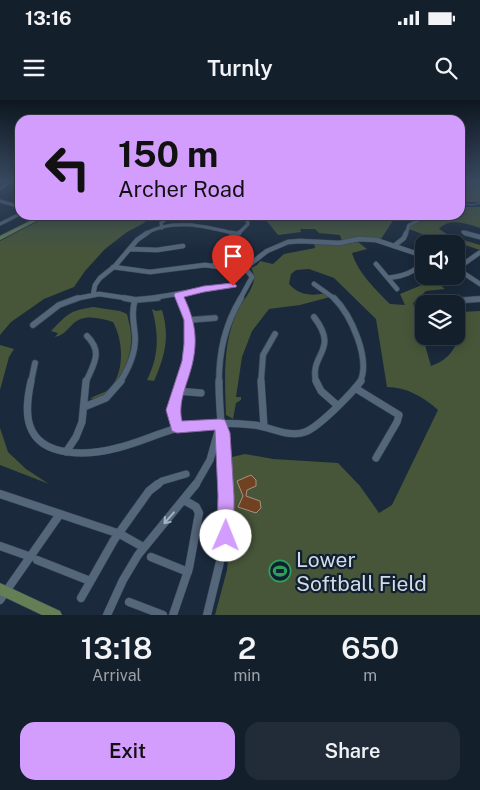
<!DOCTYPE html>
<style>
:root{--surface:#141f2c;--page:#212c38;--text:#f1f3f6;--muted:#9da2a9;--line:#333d48;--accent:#d29dfd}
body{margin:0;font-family:"Public Sans",sans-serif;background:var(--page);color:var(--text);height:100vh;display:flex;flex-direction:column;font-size:19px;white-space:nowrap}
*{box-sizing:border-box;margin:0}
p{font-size:16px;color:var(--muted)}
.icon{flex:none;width:28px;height:28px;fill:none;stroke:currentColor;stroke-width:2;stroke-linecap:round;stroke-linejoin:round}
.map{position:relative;height:515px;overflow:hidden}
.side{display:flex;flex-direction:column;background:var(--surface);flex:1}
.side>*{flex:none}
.top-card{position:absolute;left:15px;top:15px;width:450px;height:105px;border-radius:15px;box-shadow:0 2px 12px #0003,0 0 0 1px var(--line);background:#d29dfd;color:#111;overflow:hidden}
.buttons{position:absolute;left:415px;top:135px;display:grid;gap:10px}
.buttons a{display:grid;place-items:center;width:50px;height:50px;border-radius:10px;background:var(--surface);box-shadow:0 2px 12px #0003,0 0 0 1px var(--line);font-size:25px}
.pin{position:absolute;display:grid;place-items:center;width:42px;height:42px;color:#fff;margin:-51px -21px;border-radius:50% 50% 50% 0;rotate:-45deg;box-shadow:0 0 5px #0007}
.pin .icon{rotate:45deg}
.me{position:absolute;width:55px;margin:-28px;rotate:1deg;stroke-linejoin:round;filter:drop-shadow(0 0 4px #0008)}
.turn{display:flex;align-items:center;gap:18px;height:105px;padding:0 20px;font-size:22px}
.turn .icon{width:65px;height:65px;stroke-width:2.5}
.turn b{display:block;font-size:35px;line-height:42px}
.eta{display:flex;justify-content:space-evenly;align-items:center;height:85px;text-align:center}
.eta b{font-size:30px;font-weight:600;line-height:35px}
.cta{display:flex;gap:10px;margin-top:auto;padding:10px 20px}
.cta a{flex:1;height:58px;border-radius:15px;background:var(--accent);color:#111;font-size:20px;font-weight:600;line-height:58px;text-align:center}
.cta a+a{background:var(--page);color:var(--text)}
.status{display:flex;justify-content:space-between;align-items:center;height:35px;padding:0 25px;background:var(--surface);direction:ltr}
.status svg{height:14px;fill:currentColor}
header{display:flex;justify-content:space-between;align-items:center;height:65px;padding:0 20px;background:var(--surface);font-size:22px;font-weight:600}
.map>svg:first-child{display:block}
</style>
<div class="status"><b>13:16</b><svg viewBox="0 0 49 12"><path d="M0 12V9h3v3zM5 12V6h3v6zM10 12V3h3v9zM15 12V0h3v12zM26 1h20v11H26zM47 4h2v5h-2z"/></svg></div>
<header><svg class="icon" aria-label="menu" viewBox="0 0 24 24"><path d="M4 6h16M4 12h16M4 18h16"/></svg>Turnly<svg class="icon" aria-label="search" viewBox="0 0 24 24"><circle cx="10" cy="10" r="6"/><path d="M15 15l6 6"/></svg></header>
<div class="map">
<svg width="480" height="515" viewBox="0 0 480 515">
<rect width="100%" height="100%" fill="#1a293b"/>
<path fill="#475639" d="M460 81H480V102H460Z
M460 107H480V128C467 124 450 117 439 129L450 136 480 145V150L465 145 445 143 409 129 410 126C428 117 433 121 451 118L445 115H460Z
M50 115H151L144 123 127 132 105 149 85 171 74 187 44 199 11 222 0 235V141Z
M262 115H402L394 119 381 139 363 137 342 141 340 135 319 133 315 129H300L301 132 278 135Z
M314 142 347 144 358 142 367 149 352 153C358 173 375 189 390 204L405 205 400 194 434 180 445 189 426 191 413 203 431 266C444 261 450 256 457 243L453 236H456V226H460L456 215 460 212 480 211V515H215L227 470 232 409V357L245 354 273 359 338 363 360 386 379 413 392 405 438 310C424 297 406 287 387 287L376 219 334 178 309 169 296 170 291 174 289 184C300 196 312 196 326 193L330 197 300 205 269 209 252 231 242 257 236 297H241V300L236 303 233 319 226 315C225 281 222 245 237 212 243 198 261 184 251 168L257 165 260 161 273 164 284 154 315 148Z
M93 207 120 211 127 214C129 223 132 232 131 242 130 264 115 298 90 299 96 294 105 294 111 287 125 270 123 240 113 222 99 218 82 213 71 226 66 231 63 235 55 237L58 233 51 231C68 214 68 211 93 207Z
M152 209 156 211 162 210C170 237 165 256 154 281L147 280C159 256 159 234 152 209Z
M0 245 14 249 9 257 0 290Z
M0 328 8 352 26 369 49 384 0 365Z"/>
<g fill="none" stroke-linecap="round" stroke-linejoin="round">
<path stroke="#3a7b99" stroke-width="1" d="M460 103 472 105 480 103"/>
</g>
<path fill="#714221" stroke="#aa9080" d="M251 375 256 380V386L247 390 246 396 260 401 261 408 256 413 238 407 243 396 237 381Z"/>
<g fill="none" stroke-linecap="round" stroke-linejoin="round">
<g stroke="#3a4755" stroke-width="4">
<path id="minor-far4" d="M0 89 10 81
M0 101 20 107
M229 115H235
M0 124 20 114
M162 128 161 123 170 115
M463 132 469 134
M145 134C172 117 208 127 236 134
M238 134 248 124 246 115
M406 134 409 125 426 117"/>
</g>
<g stroke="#3a4755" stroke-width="5.5">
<path id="minor-far3" d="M231 133 237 134
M465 133 480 137
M430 144 433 141
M394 146 404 138 406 133
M130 149 157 150 183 146
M376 164 397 189
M214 165 232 139 239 133
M113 167 150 172 205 165 235 169 245 168 267 151 288 142 300 141 339 143 359 139 376 140 424 156
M456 168 480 184
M458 168 479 153
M388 178C403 176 415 173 424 160
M314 184 335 199
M93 195 95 185 100 178 115 166 137 140 147 133
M179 195 181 199
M74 199 99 194 132 199
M145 199 233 185
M240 199 252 177 245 168
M473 199H480"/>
</g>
<g stroke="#3a4755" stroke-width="7">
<path id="minor-far2" d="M124 198 135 200 158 198
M180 198C192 227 191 253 181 282
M334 198C351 215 371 259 360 282
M444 204 452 201 480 199
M314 217C340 251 309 253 316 282
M189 220 215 218
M33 225 59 205 78 198
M448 236 450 241
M31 282 35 263
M86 282C94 263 103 252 87 236
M120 282C129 268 136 252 135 236 134 223 131 213 135 200
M219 282C219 251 225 225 241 198
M261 282 263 255 275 234"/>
</g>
<g stroke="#3a4755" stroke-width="8">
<path id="minor-far1" d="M31 281C28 295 25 312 30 326 41 359 91 355 117 348 146 341 171 326 201 324 218 323 236 323 254 325 271 327 288 338 305 332 319 327 352 293 361 281
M219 281C219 316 224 350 226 386
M261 281 264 327
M316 281 321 291 337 305
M355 288 399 315 397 322 376 358
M177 291 201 293
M84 307 106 298 121 281
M177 327 175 302 181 281
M66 352 76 337 82 322 86 281
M156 386 162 381 186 374
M195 386 210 360 220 324"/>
</g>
<g stroke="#3a4755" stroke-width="9">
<path id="minor" d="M0 394 120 434 143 447
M0 446 31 457
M151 457 188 472
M37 460 90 481
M81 498 114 440 149 391 158 384
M0 500 60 414
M129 502 163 515
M107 515 123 480 138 455 196 384
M173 515 189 468 199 413 196 407 184 400
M207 515 226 437V384"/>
</g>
<g stroke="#3a4755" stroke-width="1">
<path id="major" d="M42 115H48L0 140V136Z
M0 483 60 511 62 515H42L0 495Z"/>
</g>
<use href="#minor-far4" stroke="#54667a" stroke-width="3"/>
<use href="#minor-far3" stroke="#54667a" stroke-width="4.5"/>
<use href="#minor-far2" stroke="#54667a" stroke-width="5.5"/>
<use href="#minor-far1" stroke="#54667a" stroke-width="7"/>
<use href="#minor" stroke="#54667a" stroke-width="8"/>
<use href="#major" fill="#647e55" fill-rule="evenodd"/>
</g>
<defs><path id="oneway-shaft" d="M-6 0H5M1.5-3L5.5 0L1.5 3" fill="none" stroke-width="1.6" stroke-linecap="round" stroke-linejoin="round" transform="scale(1.25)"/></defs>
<use stroke="#a6b3c1" href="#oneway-shaft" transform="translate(169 418) rotate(131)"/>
<linearGradient id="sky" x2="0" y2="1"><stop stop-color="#0e1720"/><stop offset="0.53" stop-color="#384960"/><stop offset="1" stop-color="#384960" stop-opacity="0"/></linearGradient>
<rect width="480" height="153" fill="url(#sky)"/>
<path fill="#d29dfd" stroke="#8866a4" d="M233 183 237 186 236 187 204 192 184 197C194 219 198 236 193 261 189 281 177 301 182 321L220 319 225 320 230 333 234 396V436L232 442 226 445 220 442 217 436 218 396 215 330 177 333 172 331 166 310 182 261 184 244V220L174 195 175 193 204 186Z"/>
<defs>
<g id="stadium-ring" transform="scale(1.125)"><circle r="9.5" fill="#112031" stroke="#2e9e5b" stroke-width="1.5"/><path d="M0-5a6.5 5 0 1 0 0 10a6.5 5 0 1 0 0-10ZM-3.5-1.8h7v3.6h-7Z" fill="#2e9e5b"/></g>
</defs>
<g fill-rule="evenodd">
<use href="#stadium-ring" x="280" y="471"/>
</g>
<g text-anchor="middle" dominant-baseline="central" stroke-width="4.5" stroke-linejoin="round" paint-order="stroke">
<g font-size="21" fill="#d2dce7" stroke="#112031" text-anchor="start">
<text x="296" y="459">Lower<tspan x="296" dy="24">Softball Field</tspan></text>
</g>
</g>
</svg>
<div class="buttons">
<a><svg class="icon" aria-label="sound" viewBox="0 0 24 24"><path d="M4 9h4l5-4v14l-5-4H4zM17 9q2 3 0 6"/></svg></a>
<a><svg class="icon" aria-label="layers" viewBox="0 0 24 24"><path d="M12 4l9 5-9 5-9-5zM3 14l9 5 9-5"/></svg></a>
</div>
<div class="pin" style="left:233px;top:186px;background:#d93025"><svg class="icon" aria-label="arrive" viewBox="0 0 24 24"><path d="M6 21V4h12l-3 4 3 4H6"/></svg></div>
<svg class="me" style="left:226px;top:436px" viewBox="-20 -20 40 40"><circle r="19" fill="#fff"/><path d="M0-13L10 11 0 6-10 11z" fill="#d29dfd"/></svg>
<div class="top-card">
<div class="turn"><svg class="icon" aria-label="left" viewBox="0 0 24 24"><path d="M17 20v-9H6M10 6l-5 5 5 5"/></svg><div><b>150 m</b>Archer Road</div></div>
</div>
</div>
<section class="side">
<div class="eta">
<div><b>13:18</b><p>Arrival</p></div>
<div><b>2</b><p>min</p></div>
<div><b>650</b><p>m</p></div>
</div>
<div class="cta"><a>Exit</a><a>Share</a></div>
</section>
